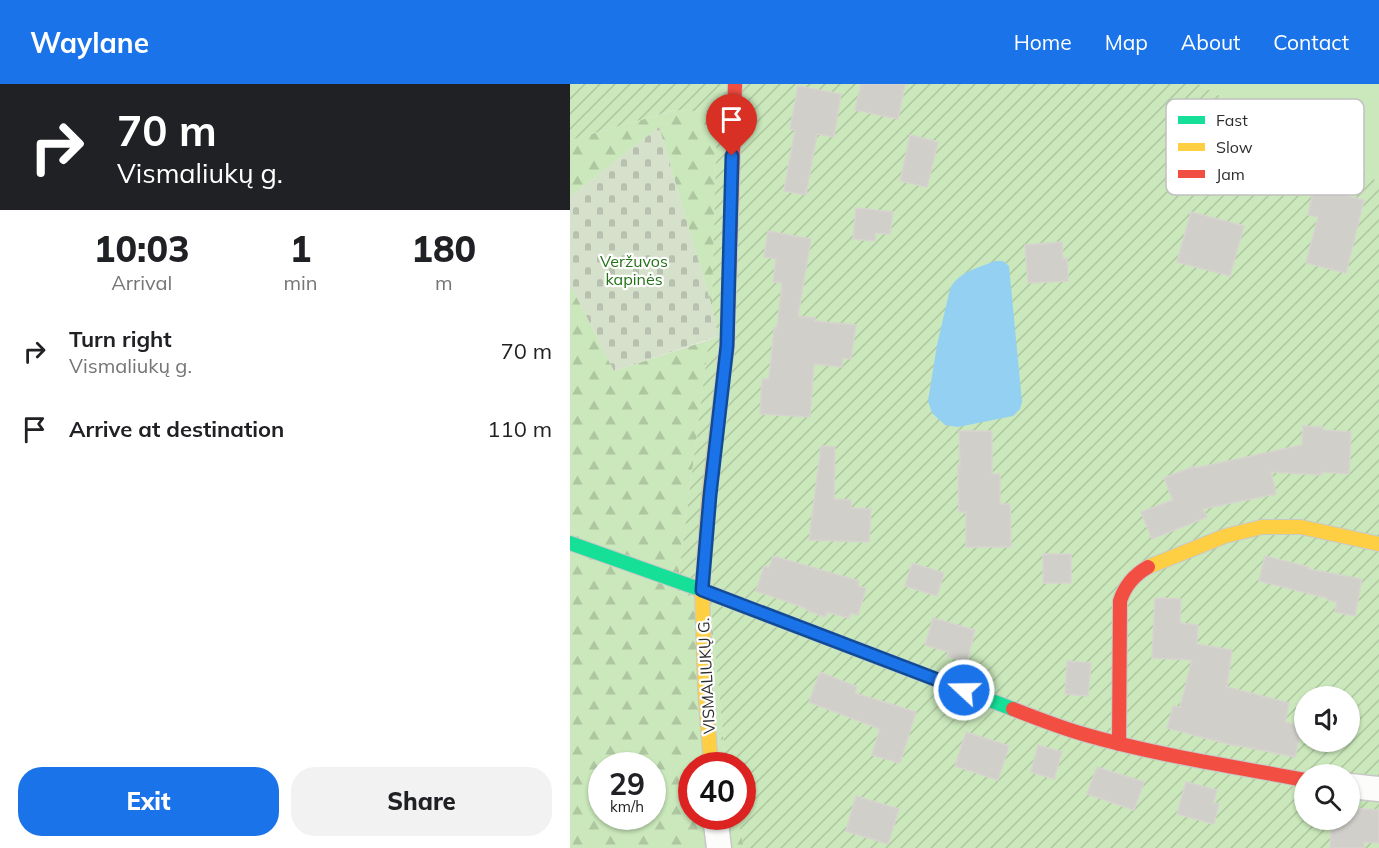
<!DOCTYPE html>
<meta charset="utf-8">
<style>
:root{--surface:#fff;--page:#f2f2f2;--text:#202124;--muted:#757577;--accent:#1a73e8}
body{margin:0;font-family:Mulish,sans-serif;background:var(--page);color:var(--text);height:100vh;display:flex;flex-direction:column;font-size:22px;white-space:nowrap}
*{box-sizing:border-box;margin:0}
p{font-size:20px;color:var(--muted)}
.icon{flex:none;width:33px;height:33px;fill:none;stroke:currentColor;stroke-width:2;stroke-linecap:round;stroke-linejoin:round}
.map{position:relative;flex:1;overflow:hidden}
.details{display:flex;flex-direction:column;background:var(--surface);width:570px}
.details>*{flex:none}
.banner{background:#202124;color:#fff;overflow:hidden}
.controls{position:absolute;left:724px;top:602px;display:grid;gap:12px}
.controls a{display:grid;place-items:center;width:66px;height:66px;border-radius:50%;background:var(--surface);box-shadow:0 2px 4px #0004;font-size:30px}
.speed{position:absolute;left:18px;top:668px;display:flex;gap:12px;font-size:30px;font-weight:700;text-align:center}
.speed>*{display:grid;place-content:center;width:78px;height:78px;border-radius:50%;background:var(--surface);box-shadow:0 2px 4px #0004;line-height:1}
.speed small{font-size:15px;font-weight:400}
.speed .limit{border:9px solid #d22;background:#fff;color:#111}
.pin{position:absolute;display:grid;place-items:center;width:51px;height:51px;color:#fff;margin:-62px -26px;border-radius:50% 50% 50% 0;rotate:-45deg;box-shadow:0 0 6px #0007}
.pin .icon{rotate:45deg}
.me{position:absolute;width:66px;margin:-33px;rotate:291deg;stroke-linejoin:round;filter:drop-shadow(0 0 4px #0008)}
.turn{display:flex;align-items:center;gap:21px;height:126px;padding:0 18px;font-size:27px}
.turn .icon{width:78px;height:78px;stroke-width:2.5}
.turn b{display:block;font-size:42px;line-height:51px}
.eta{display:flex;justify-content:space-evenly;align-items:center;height:102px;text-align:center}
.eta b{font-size:36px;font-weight:800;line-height:42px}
.action{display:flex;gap:12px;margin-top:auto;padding:12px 18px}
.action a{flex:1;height:69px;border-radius:24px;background:var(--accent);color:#fff;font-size:24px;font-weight:800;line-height:69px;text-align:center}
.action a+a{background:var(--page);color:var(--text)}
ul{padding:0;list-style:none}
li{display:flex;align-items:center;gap:18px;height:78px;padding:0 18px}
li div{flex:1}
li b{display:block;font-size:22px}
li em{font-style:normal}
header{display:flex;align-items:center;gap:36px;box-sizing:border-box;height:84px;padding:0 30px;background:var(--accent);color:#fff}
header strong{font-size:28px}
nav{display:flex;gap:33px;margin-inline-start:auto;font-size:21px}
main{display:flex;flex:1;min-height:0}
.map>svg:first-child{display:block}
</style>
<header>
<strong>Waylane</strong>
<nav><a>Home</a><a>Map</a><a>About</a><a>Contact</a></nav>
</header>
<main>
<section class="details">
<div class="banner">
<div class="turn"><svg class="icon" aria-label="right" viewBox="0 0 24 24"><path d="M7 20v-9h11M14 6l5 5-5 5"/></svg><div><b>70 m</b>Vismaliukų g.</div></div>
</div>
<div class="eta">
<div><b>10:03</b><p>Arrival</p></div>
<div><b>1</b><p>min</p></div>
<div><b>180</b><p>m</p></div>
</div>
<ul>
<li><svg class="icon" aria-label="right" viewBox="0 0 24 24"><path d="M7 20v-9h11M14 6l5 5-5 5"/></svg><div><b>Turn right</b><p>Vismaliukų g.</p></div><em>70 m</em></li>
<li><svg class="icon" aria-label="arrive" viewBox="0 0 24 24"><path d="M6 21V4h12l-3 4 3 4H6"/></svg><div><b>Arrive at destination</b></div><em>110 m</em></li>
</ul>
<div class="action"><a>Exit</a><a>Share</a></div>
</section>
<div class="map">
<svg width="809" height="764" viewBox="0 0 809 764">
<defs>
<pattern id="forest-firs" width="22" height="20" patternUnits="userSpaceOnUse" patternTransform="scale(1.5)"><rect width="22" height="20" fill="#cae8bb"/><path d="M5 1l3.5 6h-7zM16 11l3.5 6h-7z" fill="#aec7a1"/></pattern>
<pattern id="cemetery-stones" width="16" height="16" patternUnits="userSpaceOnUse" patternTransform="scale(1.5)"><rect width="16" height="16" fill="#d6e1cb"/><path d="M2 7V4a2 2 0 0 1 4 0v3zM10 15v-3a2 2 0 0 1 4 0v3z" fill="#b8c1af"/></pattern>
<pattern id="garden-furrows" width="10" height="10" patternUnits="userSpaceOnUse" patternTransform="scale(1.5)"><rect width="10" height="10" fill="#cae8bb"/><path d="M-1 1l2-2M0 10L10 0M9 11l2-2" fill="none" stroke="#aec7a1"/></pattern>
</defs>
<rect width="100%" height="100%" fill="#ece9e4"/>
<path fill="#cae8bb" d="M628 0H809V98Z"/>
<path fill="url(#forest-firs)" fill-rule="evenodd" d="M106 26 147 29 142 223 89 43 0 113V56Z
M0 200 44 287 139 256 107 506 141 523 156 681H122V732H167L174 764H0ZM32 681H82V732H32Z"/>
<path fill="url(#cemetery-stones)" d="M89 43 142 223 148 252 44 287 0 200V113Z"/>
<path fill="url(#garden-furrows)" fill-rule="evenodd" d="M0 0H628L809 98V764H174L167 732H172V681H156L141 523 107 506 139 256 148 252 142 223 147 29 105 26 0 56ZM735 612H780V657H735ZM735 690H780V735H735Z"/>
<path fill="#94d0f1" d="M425 177H433L439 182 452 318 450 325 443 332 388 343 375 341 362 329 358 317 367 261 380 205C388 188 408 184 425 177Z"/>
<path fill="#d1cfca" stroke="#d7d4cf" stroke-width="1.5" d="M291 0H335L328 35 285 26Z
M228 2 271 10 264 53 247 50 236 111 214 107 225 46 220 45Z
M340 51 368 58 357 103 330 97Z
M744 104 794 116 776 189 736 179 748 133 738 131Z
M286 124 323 128 320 150 306 149 305 157 283 155Z
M621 128 674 142 660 192 607 178Z
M198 147 241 155 228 232 245 234 244 237 286 241 281 275 273 274 272 283 244 280 240 333 190 330 192 295H199L204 244H207L212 199 203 198 206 175 194 173Z
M492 158 493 175 497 174 498 197 458 199 455 161Z
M733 342 753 343V346L781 348 779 390 752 388V391L701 388 706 410 633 425 637 433 582 455 571 428 603 416 594 394 625 382 626 384 732 361Z
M389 347H422V390H430V420H440L441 463H396V428H389L388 381 390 383Z
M251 362 265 363 264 415 281 416V424L301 425 299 458 239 456Z
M473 470H501V499H473Z
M203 472 289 497 288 502 296 504 288 531 281 529 279 534 257 528 255 533 236 526V524L186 507 194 482 199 484Z
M695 472 739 483 738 485 792 495 785 532 765 528 767 518 757 516V514L689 497Z
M342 479 374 489 367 512 335 502Z
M585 514 611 515 610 539 628 541 627 560 662 566 657 603 719 619 715 638 732 642 725 673 666 661V662L597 644 603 622 610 623 622 576 582 574Z
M363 534 405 546 397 578 377 572 379 568 355 561Z
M497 577 521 579 518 612 495 610Z
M250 588 287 603 285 609 346 628 330 679 302 671 310 645 239 618Z
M396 648 439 662 428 696 385 682Z
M468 661 492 668 484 695 461 688Z
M527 683 574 698 564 726 517 710Z
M616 698 647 706 643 719 649 720 644 740 607 730Z
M286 712 329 725 318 760 276 747Z
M780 724 809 726V759L794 758V764H760L762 735H780Z"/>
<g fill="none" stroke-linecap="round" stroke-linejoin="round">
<g stroke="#c9c8c8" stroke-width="27">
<path id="street" d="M780 702 809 705
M145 732 149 764"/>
</g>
<g stroke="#c9c8c8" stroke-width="16">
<path id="fast" d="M0 459 132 506 443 625"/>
</g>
<g stroke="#c9c8c8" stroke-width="16">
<path id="slow" d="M578 483 655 452 692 443H731L809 460
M141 681 135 605 132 506 139 411 153 295"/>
</g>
<g stroke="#c9c8c8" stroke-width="16">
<path id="jam" d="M153 295 157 262 165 0
M443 625C466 634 489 643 513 650 585 671 661 682 735 696
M549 660 550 517C555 501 564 491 578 483"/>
</g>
<use href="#street" stroke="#fcfcfb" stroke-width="24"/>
<use href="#fast" stroke="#16e098" stroke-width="14"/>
<use href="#slow" stroke="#ffcf43" stroke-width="14"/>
<use href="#jam" stroke="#f24e42" stroke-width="14"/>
</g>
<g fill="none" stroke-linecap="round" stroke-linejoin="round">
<g stroke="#114b97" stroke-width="15">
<path id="route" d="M162 72 157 262 140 411 132 506 394 606"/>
</g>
<use href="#route" stroke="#1a73e8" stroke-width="10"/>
</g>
<g text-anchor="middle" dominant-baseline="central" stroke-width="4.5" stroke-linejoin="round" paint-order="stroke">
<g font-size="16" fill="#227117" stroke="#fff">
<text x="64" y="177">Veržuvos<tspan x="64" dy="18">kapinės</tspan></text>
</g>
<g font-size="16" fill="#2d2d2d" stroke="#fff">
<text transform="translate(136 592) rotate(-93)">VISMALIUKŲ G.</text>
</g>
</g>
<rect x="596" y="15" width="198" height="96" rx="9" fill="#fff" stroke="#c0c0c0" stroke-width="1.5"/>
<rect x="608" y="32" width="27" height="8" fill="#16e098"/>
<rect x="608" y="59" width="27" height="8" fill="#ffcf43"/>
<rect x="608" y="86" width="27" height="8" fill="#f24e42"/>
<g font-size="16" fill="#2d2d2d">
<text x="646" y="42">Fast</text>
<text x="646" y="69">Slow</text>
<text x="646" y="96">Jam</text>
</g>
</svg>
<div class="controls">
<a><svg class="icon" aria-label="sound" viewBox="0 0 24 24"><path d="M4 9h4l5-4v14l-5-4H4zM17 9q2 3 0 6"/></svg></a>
<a><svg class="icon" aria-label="search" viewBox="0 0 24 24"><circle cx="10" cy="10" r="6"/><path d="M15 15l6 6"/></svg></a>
</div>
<div class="speed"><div>29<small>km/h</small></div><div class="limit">40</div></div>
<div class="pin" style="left:162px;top:72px;background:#d93025"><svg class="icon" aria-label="arrive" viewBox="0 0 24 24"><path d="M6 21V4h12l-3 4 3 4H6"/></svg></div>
<svg class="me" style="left:394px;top:606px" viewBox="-20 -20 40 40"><circle r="17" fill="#1a73e8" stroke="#fff" stroke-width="3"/><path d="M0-11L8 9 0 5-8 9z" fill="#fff"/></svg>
</div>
</main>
